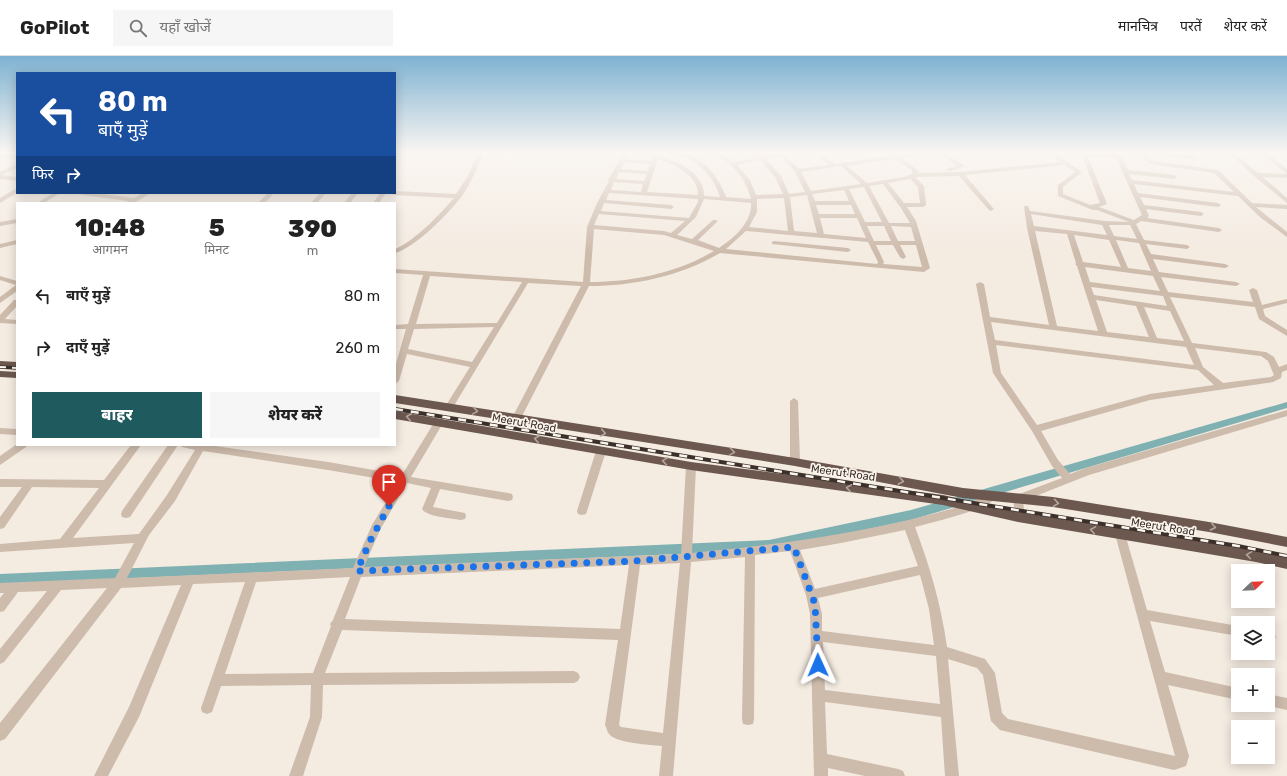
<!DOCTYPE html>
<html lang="hi">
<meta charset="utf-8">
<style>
:root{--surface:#fff;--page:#f6f6f6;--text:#222;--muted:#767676;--line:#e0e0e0;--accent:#1f5a5e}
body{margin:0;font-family:Rubik,"Noto Sans Devanagari",sans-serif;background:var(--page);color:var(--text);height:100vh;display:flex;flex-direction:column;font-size:15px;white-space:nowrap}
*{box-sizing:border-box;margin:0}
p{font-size:13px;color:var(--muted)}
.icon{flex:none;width:22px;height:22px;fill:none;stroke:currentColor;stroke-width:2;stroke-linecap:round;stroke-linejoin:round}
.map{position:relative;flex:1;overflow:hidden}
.side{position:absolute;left:16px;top:146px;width:380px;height:244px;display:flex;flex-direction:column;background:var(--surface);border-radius:0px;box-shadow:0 2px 10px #0003}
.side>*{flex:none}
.hud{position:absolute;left:16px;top:16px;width:380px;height:122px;border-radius:0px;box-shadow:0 2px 10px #0003;background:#1a4fa0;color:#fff;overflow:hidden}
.needle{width:26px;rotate:67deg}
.tools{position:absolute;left:1231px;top:508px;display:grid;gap:8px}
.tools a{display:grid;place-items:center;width:44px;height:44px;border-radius:0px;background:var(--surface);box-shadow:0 2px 10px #0003;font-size:20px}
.pin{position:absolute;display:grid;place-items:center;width:34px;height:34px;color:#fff;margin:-41px -17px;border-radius:50% 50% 50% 0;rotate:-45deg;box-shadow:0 0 4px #0007}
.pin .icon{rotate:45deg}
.me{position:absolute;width:44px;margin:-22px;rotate:359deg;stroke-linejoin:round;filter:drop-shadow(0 0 3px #0008)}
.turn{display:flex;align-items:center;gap:14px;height:84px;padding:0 16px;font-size:18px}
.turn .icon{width:52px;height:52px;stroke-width:2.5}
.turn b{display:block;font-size:28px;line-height:34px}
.then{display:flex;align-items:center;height:38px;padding:0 16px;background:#0003;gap:8px;font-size:15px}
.eta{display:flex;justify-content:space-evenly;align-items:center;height:68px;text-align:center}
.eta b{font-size:24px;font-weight:800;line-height:28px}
.action{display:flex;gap:8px;margin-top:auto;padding:8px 16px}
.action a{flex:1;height:46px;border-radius:0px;background:var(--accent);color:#fff;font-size:16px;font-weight:800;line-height:46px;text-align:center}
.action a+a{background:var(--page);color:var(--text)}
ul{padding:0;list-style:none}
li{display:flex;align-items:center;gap:12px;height:52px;padding:0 16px}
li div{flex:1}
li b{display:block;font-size:15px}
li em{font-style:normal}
header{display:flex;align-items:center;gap:24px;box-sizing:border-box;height:56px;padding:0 20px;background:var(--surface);border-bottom:1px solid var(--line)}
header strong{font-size:19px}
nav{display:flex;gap:22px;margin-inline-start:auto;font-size:14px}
.search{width:280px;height:36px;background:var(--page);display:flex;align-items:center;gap:10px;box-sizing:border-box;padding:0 14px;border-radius:0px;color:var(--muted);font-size:15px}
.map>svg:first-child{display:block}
</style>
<header>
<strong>GoPilot</strong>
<div class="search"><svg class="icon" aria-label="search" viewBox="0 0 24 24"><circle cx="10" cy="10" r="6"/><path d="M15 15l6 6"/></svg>यहाँ खोजें</div>
<nav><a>मानचित्र</a><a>परतें</a><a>शेयर करें</a></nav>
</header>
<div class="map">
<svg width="1287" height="720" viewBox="0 0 1287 720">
<rect width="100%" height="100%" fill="#f4ebe1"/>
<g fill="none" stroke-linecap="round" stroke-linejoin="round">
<path fill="#7fb0b2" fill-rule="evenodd" d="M1287 346V352L911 464 769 494 0 528V518L769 484 911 454Z"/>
<path fill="#cdbbac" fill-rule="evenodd" d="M478 96H484C478 111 471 127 462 140 450 156 415 192 395 197V193C416 184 439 159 454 142L393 139 390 137H395V135L456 138 468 120Z
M623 96H629L626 103 651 105 652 101 635 96 658 98 659 100C677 105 705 117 704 140L720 141C715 125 706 113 691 104 686 101 679 100 674 96 699 94 719 120 726 141L751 143C747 127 738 113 724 104 720 101 714 99 710 96H717L734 106 756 102 749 96H755L762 100 777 97 776 96H782L799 113 829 109 815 96H821L835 108 890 100 885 96H891L896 99 923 96V98L901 102 919 115 918 117 961 116 1061 106 1047 96H1053L1082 116 1063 131V138L1090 149 1100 147 1082 99 1083 98H1114L1113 96H1119L1128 114 1174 119 1177 121 1174 123 1129 118 1132 124 1234 136 1214 117 1150 108 1145 105 1141 96H1147L1149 103 1153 105 1218 114 1252 147 1287 149V153L1256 151 1287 176V181L1261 162 1238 140 1134 128 1138 137 1218 147 1221 149 1218 151 1140 141 1144 149 1201 156 1204 158 1201 160 1146 153 1149 160 1147 162 1219 172 1222 174 1219 176 1141 165 1136 168 1144 184 1187 189 1190 191 1187 193 1146 188 1151 198 1225 208 1229 210 1225 212 1153 203 1159 216 1236 226 1240 228 1236 230 1161 221 1168 236 1253 246 1249 234 1253 232 1257 234 1262 249 1287 243V247L1263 253 1265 260 1287 274V280L1259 263 1255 251 1170 241 1192 287 1266 296 1274 301 1279 311 1287 308V314L1282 316 1281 322 1273 326 1150 344 1041 375 1058 404 1070 418 1086 412 1287 354V360L1089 419 1023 445 1025 461 1024 464 1020 465 1016 464 1013 443 1014 440 1062 422 1052 410 1032 375 993 317 976 228 980 226 984 228 990 261 1049 269 1027 172 1024 150H1028L1030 155 1105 165 1129 166 1097 154H1093L1058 140V129L1075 116 1065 109 965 119 993 152 994 153 991 155 989 154 959 120 915 121 924 130 926 149 923 151H907L916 165 930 212 924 216 720 197C681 220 634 230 589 230L520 364H514L512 362 581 230 528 227 452 353H446L445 351 470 311 407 298 399 325 395 328V311L406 273H395V269L408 268 423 219 395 217V213L583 226 587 171 598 145 609 125 608 124 619 105 617 104 620 102ZM780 100 794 114 805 136 789 138 781 120 766 103ZM1088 101 1116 102 1142 159 1134 164 1099 151 1107 148ZM658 103C674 108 699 120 698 139L647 136ZM894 103 912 114V118L904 121 867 127 847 110ZM760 104 775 121 783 138 756 139 750 124 737 109ZM624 106 650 108 648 115 621 113ZM841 110 861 128 811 135 801 116ZM619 116 647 118 644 125 616 123ZM910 123 918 131 920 147H904L888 127ZM614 126 643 128 641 136 611 134ZM883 128 901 152 910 167H889L869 130ZM864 131 882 166H865L849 133ZM844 134 849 145H815L812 138ZM609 137 698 143V146L689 162 601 155 604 147 671 153 674 151 671 149 606 144ZM807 139 817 177 794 175 790 141ZM784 142 788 175 749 171 757 156V143ZM704 143 751 147C752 167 734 182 719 192L698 184 717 166V164H713L692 183 677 179 696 161ZM816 149H851L855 158H819ZM599 158 685 165 671 177 664 175 594 169ZM1031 158 1102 169 1107 179 1034 170ZM820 162H857L866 182 824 178ZM1109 169H1130L1137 183 1114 180ZM867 170H884L891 185H874ZM891 170 911 171 915 185H898ZM594 173 664 179 714 195C677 217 633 226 590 226ZM746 175 868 186 878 206 877 208 726 193ZM1035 175 1067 178 1076 207 1075 208 1077 210 1098 275 1057 270ZM1074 179 1109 184 1121 211 1083 206ZM1116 184 1139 187 1151 215 1128 212ZM876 189H893L900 201 903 203 906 201 900 189H916L922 211 883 208 884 206ZM1085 211 1153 220 1160 235 1090 226ZM430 220 522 226 497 267 416 268ZM1091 231 1163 240 1167 250 1094 239ZM1096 244 1136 250 1149 281 1107 276ZM1144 251 1170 255 1184 285 1157 282ZM991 266 1186 291 1194 309 995 284ZM494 271 472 306 408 293 414 273ZM996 289 1198 314 1214 329 1150 338 1037 369 1001 317ZM1195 292 1261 300 1268 305 1274 319 1271 321 1223 327 1203 311Z
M940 96H944L965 110 951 115H947V113L957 110 940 98Z
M988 96H994L998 100 993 101Z
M1017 96H1023L1027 99 1022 100Z
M1150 96H1163L1196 100 1199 102 1196 104 1153 98Z
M1227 96H1233L1258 117 1287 118V122L1263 121 1287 142V147L1254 120Z
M1260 96H1266L1287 113V118Z
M0 98H17V102H0Z
M17 108V112L1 119 17 121V125L0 123V116Z
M17 132V137L0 147V142Z
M53 137H60L44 147H37Z
M79 137H96L134 142 143 137H151L134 147H126L128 145 82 139Z
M268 137H274L265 147H258Z
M320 137H326L317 147H311Z
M352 137H358L350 147H344Z
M380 137H386L379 147H373Z
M17 163V167L0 170V166Z
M17 184V188L0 192V188Z
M774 185 848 192 851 194 848 196 772 188V186Z
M0 220 17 225V235L0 247V241L16 229 0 224Z
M14 244H17V250L5 263 17 264V268L0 267V259Z
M794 342 798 345 800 406 798 409H792L790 406V345Z
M438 364 443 367 411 421 508 437 512 438 513 441 512 444 508 445 440 433 433 451 465 457 466 460 465 463 461 464C451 462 427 461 422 453L431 432 407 427 380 474 364 511 681 498 686 410 688 407H694L696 410 692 497C783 488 867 477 955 452 968 448 979 441 992 437L996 438 997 441C990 453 930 467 915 471 930 511 941 548 947 591L985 603 995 617 1002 657 1008 663 1175 700 1115 478 1116 475 1120 474 1124 475 1125 478 1147 554 1238 570V580L1150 565 1165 616 1238 632V644L1168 629 1189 700 1186 710 1174 714 1000 674 991 665 990 660 983 619 977 612 948 603 959 720H945L941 661 825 646 827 698 898 713 903 715 905 720H865L828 712V720H814L810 558 806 539 790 495 755 499 754 663 753 668 748 669 743 668 742 663 745 501 691 506 673 720H659L662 690C651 689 615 687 609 678 607 676 607 672 605 669L618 584 342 574 325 617 574 615 578 617 580 621 578 625 574 627 323 629 322 661 303 720H289L310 661 311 629 221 630 212 656 207 658 202 656 201 652 245 526 193 528 139 661 108 720H94L129 651 181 529 121 532 5 683 0 685V667L107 532 61 534 4 606 0 608V593L47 535 18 536 4 555 0 556V542L4 537H0V527L115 522 134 487 0 496V488L60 483 99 432 32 431 4 472 0 473V461L22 431H0V423L104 424 131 389H141L73 482 139 478 167 439 195 394 182 391 180 389H208L328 406 402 419 435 365ZM203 395 328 414 398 426 372 469 353 512 127 522 149 479 175 445ZM905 474 918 510 815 533 800 494 841 487ZM680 507 663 677 621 671 619 669 640 509ZM629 509 620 573 345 563 361 521ZM920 519 929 553 934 589 822 575V558L818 542ZM350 521 333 564 330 568 331 570 313 617 225 618 256 526ZM823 586 936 600 940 648 825 634Z
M0 372 17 373V379L0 378Z
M17 388 28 389 26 391 0 409V400Z
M168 389H178L130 461 126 462 122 461 121 458 122 455Z
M601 392 604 393 606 395 587 455 586 458 582 459 578 458 577 455 596 395 598 393Z
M1268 575 1274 577 1276 581 1274 585 1270 586H1268Z
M1268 638 1287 642V654L1265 649H1268Z"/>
<path fill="#6c584f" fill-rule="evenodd" d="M0 305 17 306V312L0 311Z
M0 315 17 316V322L0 321Z
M395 339 795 402 963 432 1053 441 1209 466 1287 481V491L1209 476 1053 451 963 442 795 410 395 347Z
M395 355 691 406 943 439 1018 456 1256 494 1287 501V513L1256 506 1018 466 943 449 691 414 395 363Z"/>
<g stroke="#3b302b" stroke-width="3.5">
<path id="rail-far1" d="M0 311 17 312"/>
</g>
<g stroke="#3b302b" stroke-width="4">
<path id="rail" d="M395 353 1238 490 1287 500"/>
</g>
<use href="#rail-far1" stroke="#fbf5ee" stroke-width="2" stroke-dasharray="6" stroke-linecap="butt"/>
<use href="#rail" stroke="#fbf5ee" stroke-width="2.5" stroke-dasharray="8" stroke-linecap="butt"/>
</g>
<defs><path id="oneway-chevron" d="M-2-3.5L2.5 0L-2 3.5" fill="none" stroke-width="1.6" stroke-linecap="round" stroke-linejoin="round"/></defs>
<g stroke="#b4a69e">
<use href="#oneway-chevron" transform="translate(475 355) rotate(9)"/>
<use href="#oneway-chevron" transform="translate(409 361) rotate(-170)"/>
<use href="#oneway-chevron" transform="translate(603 377) rotate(10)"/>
<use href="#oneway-chevron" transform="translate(537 383) rotate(-170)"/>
<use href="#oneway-chevron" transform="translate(732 396) rotate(9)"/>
<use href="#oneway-chevron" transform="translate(665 405) rotate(-171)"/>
<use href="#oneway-chevron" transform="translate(901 425) rotate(11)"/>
<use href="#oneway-chevron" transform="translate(849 432) rotate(-172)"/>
<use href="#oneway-chevron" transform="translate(1056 447) rotate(8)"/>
<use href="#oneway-chevron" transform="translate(1213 471) rotate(11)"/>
<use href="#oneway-chevron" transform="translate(1093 474) rotate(-170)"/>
<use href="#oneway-chevron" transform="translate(1249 499) rotate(-171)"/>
</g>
<linearGradient id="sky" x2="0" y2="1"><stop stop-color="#7eb2d2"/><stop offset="0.49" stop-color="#faf6f2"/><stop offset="1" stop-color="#faf6f2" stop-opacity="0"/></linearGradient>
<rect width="1287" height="197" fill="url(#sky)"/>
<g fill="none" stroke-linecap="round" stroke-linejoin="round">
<path stroke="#1a73e8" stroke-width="7" stroke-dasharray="0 12.6" d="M389 450 370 485 357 515 635 505 794 491 815 548 818 609"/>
</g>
<g text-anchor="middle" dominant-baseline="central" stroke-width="3.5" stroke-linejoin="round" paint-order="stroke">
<g font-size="11" fill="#3b302b" stroke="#fbf5ee">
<text transform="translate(524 367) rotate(10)">Meerut Road</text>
<text transform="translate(843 417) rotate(8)">Meerut Road</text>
<text transform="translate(1163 471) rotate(9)">Meerut Road</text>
</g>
</g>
</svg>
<div class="tools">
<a><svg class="needle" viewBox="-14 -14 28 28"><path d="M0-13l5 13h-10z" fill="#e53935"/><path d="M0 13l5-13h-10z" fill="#767676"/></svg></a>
<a><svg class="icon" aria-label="layers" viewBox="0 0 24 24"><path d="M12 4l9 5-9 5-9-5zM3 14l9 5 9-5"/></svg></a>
<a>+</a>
<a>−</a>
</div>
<div class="pin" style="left:389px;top:450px;background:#d93025"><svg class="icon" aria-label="arrive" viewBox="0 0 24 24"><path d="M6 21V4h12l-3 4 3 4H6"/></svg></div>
<svg class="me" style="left:818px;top:609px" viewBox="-20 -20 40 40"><path d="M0-17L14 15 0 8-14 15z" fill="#1a73e8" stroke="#fff" stroke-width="4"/></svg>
<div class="hud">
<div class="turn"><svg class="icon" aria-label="left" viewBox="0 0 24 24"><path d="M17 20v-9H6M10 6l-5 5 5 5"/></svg><div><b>80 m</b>बाएँ मुड़ें</div></div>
<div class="then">फिर<svg class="icon" aria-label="right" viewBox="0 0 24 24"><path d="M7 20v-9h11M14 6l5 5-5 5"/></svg></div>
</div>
<section class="side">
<div class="eta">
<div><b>10:48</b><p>आगमन</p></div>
<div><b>5</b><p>मिनट</p></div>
<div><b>390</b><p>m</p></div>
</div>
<ul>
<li><svg class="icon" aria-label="left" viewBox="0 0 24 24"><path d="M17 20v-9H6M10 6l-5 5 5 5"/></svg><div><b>बाएँ मुड़ें</b></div><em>80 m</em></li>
<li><svg class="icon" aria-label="right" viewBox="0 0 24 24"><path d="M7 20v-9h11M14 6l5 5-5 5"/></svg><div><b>दाएँ मुड़ें</b></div><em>260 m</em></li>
</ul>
<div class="action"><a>बाहर</a><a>शेयर करें</a></div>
</section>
</div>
